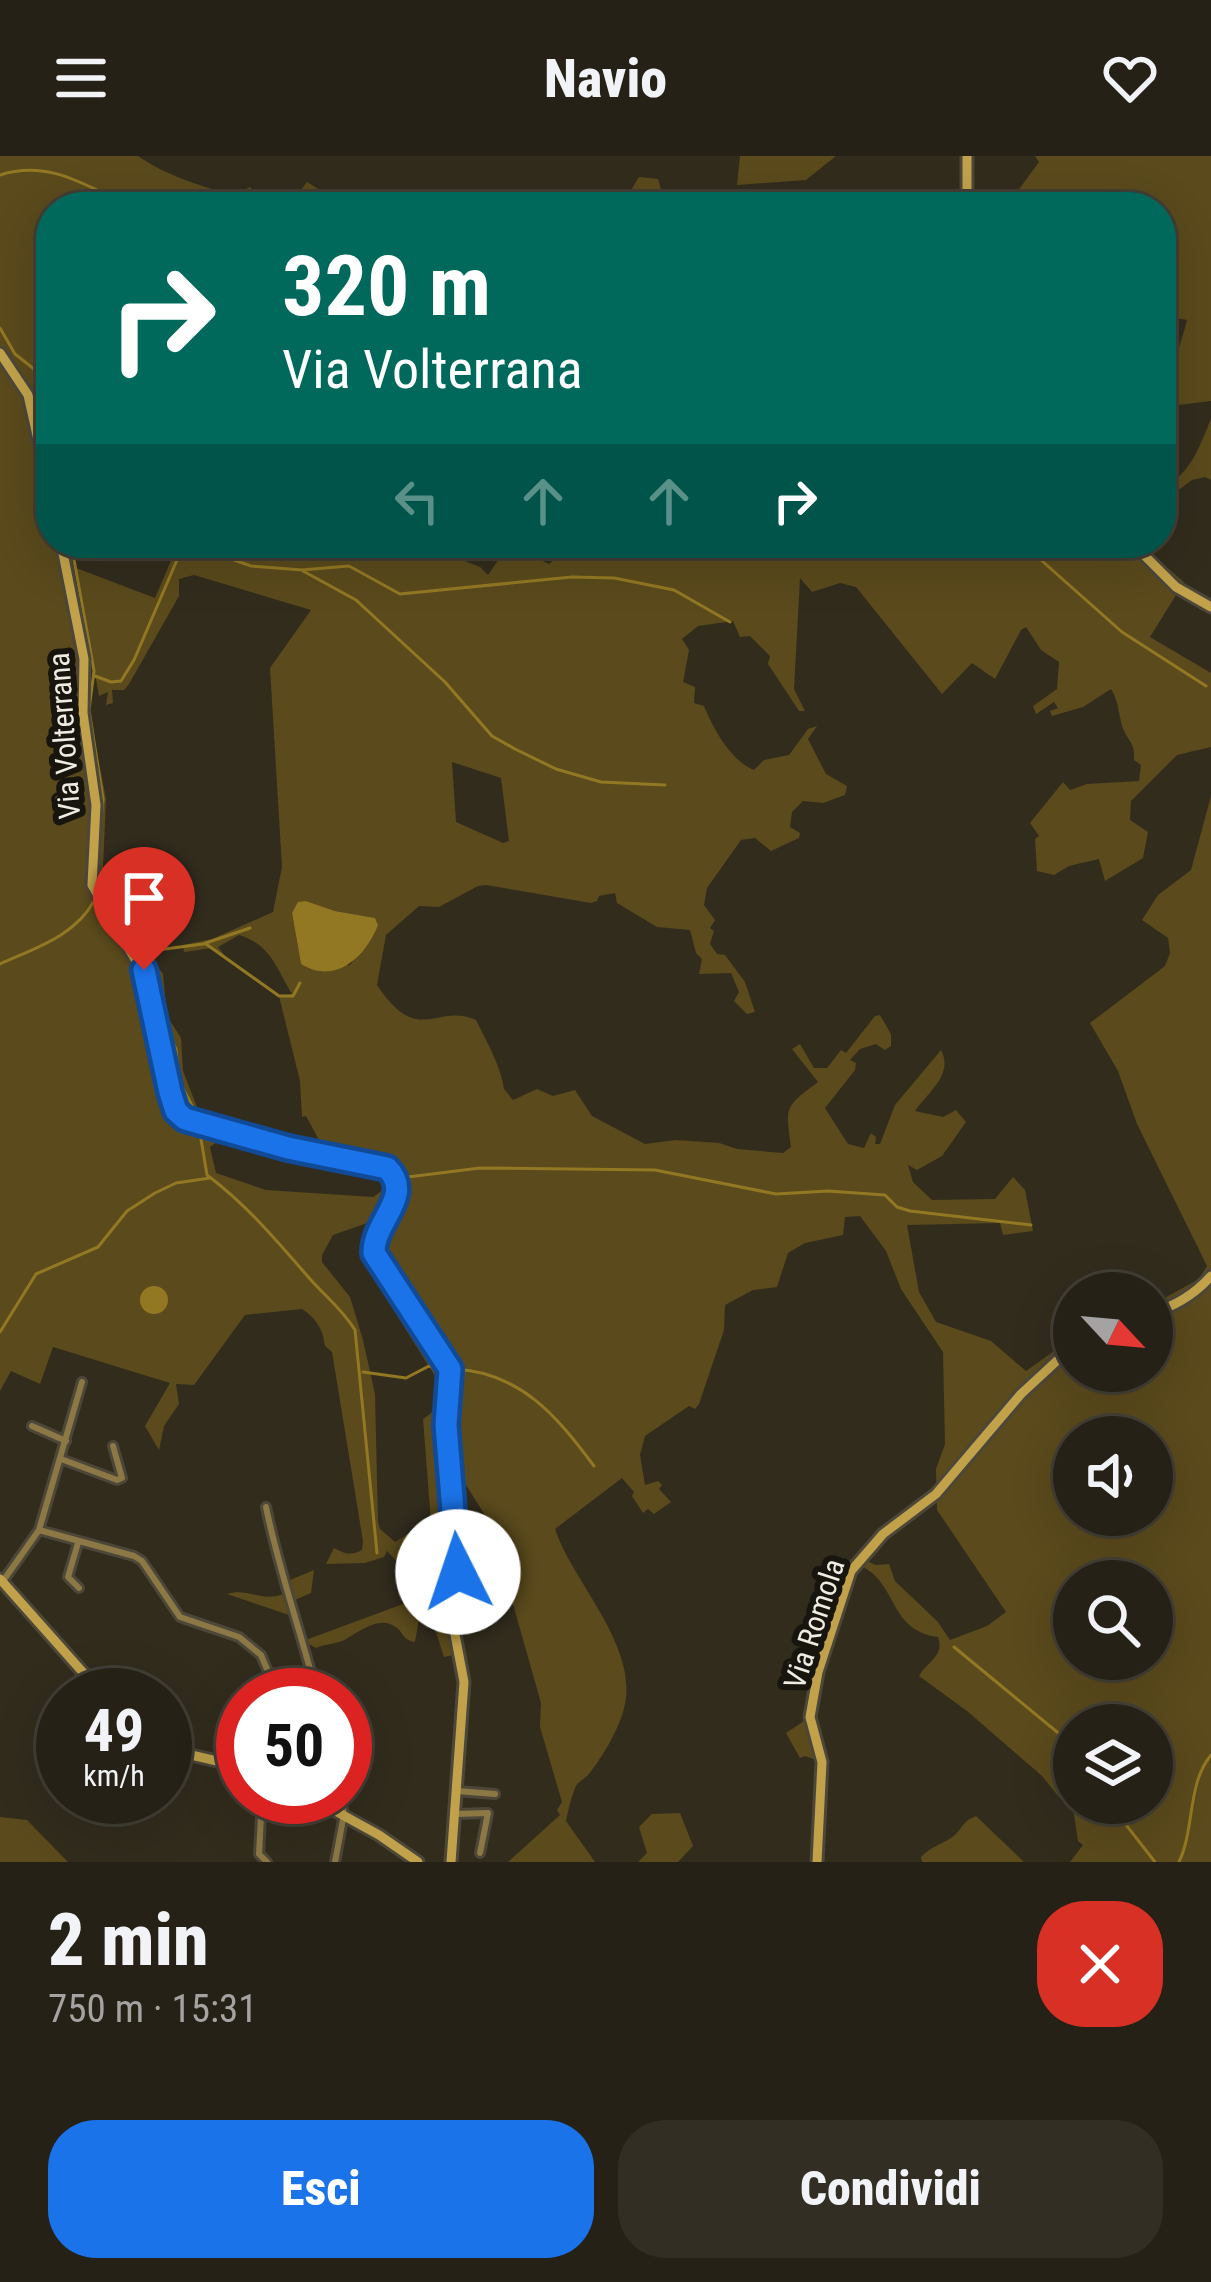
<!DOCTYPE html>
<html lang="it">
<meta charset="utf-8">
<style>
:root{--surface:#262116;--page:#322e23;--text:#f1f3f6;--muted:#a4a3a1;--line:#423e35;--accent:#1a73e8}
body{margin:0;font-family:"Roboto Condensed",sans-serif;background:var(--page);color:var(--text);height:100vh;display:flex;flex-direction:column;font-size:45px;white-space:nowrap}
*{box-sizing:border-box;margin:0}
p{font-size:39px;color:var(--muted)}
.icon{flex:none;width:66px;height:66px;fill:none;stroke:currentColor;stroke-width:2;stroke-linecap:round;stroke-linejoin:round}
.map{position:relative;height:1706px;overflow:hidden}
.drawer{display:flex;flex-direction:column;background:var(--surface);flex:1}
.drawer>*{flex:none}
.guide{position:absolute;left:36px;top:36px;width:1140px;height:366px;border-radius:48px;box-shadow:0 12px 48px #0002,0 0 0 3px var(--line);background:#00695c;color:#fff;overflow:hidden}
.needle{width:78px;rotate:116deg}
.tools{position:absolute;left:1053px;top:1116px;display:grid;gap:24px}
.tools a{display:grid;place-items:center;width:120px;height:120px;border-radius:50%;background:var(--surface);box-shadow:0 12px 48px #0002,0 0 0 3px var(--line);font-size:60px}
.speed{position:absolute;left:36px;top:1512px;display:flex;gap:24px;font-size:60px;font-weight:700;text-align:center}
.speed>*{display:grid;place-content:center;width:156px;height:156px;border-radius:50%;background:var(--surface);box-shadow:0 12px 48px #0002,0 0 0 3px var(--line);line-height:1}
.speed small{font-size:30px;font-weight:400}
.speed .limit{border:18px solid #d22;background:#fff;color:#111}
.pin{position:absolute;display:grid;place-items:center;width:102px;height:102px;color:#fff;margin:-123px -51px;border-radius:50% 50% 50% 0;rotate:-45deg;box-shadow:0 0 12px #0007}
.pin .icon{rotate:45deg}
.me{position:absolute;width:132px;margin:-66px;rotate:356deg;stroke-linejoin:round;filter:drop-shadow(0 0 9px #0008)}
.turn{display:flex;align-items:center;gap:42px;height:252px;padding:0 48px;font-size:54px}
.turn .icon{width:156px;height:156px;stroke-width:2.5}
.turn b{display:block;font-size:84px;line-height:102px}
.lanes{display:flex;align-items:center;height:114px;padding:0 48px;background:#0003;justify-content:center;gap:60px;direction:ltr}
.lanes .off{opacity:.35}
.round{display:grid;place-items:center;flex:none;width:126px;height:126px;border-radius:48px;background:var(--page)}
.summary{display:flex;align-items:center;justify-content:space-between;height:204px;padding:0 48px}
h1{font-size:72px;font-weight:800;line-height:90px}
.primary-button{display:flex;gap:24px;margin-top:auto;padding:24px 48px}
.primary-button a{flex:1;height:138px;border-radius:48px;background:var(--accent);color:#fff;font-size:48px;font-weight:800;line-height:138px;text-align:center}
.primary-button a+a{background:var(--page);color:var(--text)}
header{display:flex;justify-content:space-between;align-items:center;height:156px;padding:0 48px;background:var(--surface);font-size:54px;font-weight:800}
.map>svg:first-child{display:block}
</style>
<header><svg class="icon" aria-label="menu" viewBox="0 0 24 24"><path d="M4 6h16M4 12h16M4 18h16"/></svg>Navio<svg class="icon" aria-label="heart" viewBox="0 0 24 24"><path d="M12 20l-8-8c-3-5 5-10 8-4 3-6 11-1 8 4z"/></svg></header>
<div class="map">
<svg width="1211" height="1706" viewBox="0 0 1211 1706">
<rect width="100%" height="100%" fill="#322c1d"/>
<path fill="#5a4a1c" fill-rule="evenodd" d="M0 0H138C165 19 204 32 236 39L250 31 263 45 301 34 307 26 320 34 327 51H51V387H66L84 477 83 555 89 554 106 643 103 711 131 774 163 818 167 860 181 882 183 915 200 959C244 960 281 992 325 995L306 960 302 961 300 925 279 840 292 838C276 811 270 788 239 779L218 791 228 804 212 792 184 796 183 789 212 783 273 756 282 711 270 512 311 454 194 419 179 423V440L129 528 124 534H112L113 547 106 549 108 536 99 540 76 412 155 442 173 400 159 387H418L480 411 488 419 499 403 503 387 508 398 519 394 549 408 576 387H1010L1024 392 1032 387H1138L1184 426 1150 481 1211 517V591L1177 599 1131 645 1130 664 1148 676 1143 702 1105 725 1099 703 1069 710 1054 719 1037 715 1035 683 1039 680 1030 667 1063 626 1070 634 1087 628 1139 625 1141 609 1134 604C1135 588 1130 587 1124 575 1118 561 1120 547 1111 533L1083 551 1052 560 1050 555 1058 552 1054 546 1036 558 1033 550 1057 533 1059 506 1041 494 1026 471 1021 474 995 523 972 507 942 538 856 431 840 427 812 436 800 422 794 533 805 555H799L768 508 770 500 750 480 740 481 733 465 698 470 682 483 689 494 683 526 695 531 694 547 704 550C713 572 731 605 754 614L764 604 789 599 808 573 817 570 808 583 826 618 847 630 845 639 823 647 803 645 792 656 790 671 800 677 799 682 771 695 755 682 741 684 707 732 704 749 715 764 710 772 714 775 710 788 717 798 725 799 745 826 755 856 747 858 734 845 739 836 731 817 699 818 702 803 696 797 690 774 657 771 617 747 615 737 599 740 597 745 591 747 486 729 478 730 439 751 419 750 386 779 377 829C419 892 436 846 476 864 487 886 501 911 504 933L513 944 537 933 553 940 575 934 592 960 645 988 676 984 719 987 737 993 783 997 791 991C786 951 783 952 818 926L792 893 800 888 814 912H827L841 894 846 897 875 860 880 859 891 878V890L885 894 876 888 860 893 850 904 856 907 855 914 825 952 848 988 864 992 871 977 876 981 875 988H880L895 949 941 894C954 918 928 936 915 955L943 961 956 954 966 966 942 1000 917 1014 908 1009 913 1026 932 1044 995 1043 1013 1021 1025 1034 1033 1075 1003 1079 1000 1067 907 1069 919 1136 936 1166 991 1185 1026 1215 1074 1181V1215H1152V1149L1199 1123 1207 1110 1137 968 1118 915 1090 867 1165 810 1170 797 1168 782 1142 764 1158 739 1191 714 1211 640V1706H1070L1083 1689 1078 1685 1073 1652 1068 1644 1059 1641 1042 1620 967 1555 919 1520C926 1506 945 1501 938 1481 886 1474 899 1423 856 1408L859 1402 876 1409 889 1408 895 1425 938 1466 950 1484 987 1470 1006 1456 937 1354 936 1313 945 1288 943 1196 901 1133 886 1095 860 1060 845 1061 843 1079 805 1087 788 1097 777 1131 753 1134 725 1149 724 1174 699 1248 695 1253 689 1250 645 1280 640 1299 645 1329 658 1325 662 1329 659 1333 671 1346 654 1358 648 1353 643 1357 632 1340 634 1336 622 1322 555 1373C573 1427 640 1491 624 1552 620 1571 602 1602 589 1618 586 1622 579 1625 576 1630 572 1638 568 1655 566 1665L595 1706H508L560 1659 557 1654 562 1646 540 1571 541 1547 490 1367 466 1329 452 1323 458 1416C437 1413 428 1423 413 1436L452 1481 457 1498 444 1501 435 1473 420 1457 415 1486C400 1483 405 1475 392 1469 378 1461 357 1477 346 1483 338 1488 324 1488 316 1492L303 1485 403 1448 404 1436 398 1433V1407L387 1395 384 1401 365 1407 326 1408 334 1392C345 1398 350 1400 362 1394L363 1385 332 1196 325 1190C323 1173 316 1162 302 1153L245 1159 194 1229 176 1228 179 1248 164 1270 159 1294 145 1270 170 1227 53 1191 40 1228 11 1215 0 1235ZM452 606 501 622 509 685 503 687 456 666ZM306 745 335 755 374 762 378 769 350 809 301 808 292 757ZM217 986 379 1023 383 1034 373 1041 266 1034 216 1017 210 991ZM370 1066 372 1070 362 1088 378 1129 435 1220 434 1255 423 1263 431 1366 423 1376 409 1377 395 1386 380 1373 378 1366 375 1238 363 1184 350 1141 322 1106V1099L333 1079ZM1074 1281H1152V1359H1074ZM1074 1425H1152V1503H1074ZM1074 1569H1152V1647H1074Z
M740 0H836L806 24 737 29Z
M1035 0H1211V245L1178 249 1161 274C1161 238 1178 199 1187 164L1161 159V121L1174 99 1161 84V51H1072L1063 44 1052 51H1029L1020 41 1011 51H999L1017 36 1039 6Z
M639 21 658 23 666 51H631L624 46Z
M1211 263V324L1205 321 1192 324 1161 347V332C1191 319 1199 291 1211 263Z
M314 1414 311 1437 290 1446 292 1460 227 1438C250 1431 261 1448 286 1437L283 1427Z
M810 1561 822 1606 805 1600 800 1602 786 1577Z
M680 1657 693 1690 678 1706H638L647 1697 639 1671 652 1658Z
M976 1660 1024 1706H922L921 1701C931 1690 944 1688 955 1679 964 1670 963 1665 976 1660Z
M0 1661 27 1664 68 1706H0Z"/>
<path fill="#937823" d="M306 745 335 755 375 762 378 769C365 802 335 829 301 808L292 757 298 746Z
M140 1144a14 14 0 1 1 28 0a14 14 0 1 1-28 0Z"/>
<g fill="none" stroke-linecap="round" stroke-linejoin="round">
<path stroke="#937823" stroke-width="3" d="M0 19C50 3 88 31 132 51
M0 172 15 198 34 213 51 308
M71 387 94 515 89 554 103 643 98 692
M989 387 1036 401
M1041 404 1122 476 1206 530
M303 415 356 444 445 526 492 580 515 593 556 613 601 626 665 629
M95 520 111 526 121 525 134 504 177 404 190 396 206 394 251 410 302 414 349 410 400 438 572 421 614 422 674 434 730 466
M97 720 157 827 164 870 176 893 179 925 197 959 207 1019C247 1049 277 1085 310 1123 326 1141 342 1153 355 1174L377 1397
M206 788 279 840H293L300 827
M142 796 203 788 250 772
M0 808C35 792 75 780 94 745
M201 979 391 1021
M400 1022 480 1012 655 1014 776 1038 828 1035 885 1039 897 1051 910 1055 1031 1069
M0 1176 36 1118 98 1091 127 1055 155 1037 176 1027 210 1022
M454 1213C520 1216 557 1260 594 1310
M363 1216 406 1222 429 1210 442 1211
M954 1491 1074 1590
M1109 1647 1155 1706
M1179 1706C1195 1672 1187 1628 1211 1599"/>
<g stroke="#4c4739" stroke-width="12">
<path id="street" d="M32 1270 66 1285
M61 1303 117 1324 122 1322 113 1290
M266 1351C279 1415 301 1476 317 1539
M39 1374 134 1400 142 1405 180 1461 239 1481 261 1499 278 1539
M78 1387 68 1421 79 1432
M3 1425 39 1374 82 1226
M457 1635 495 1638
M262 1641 259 1698 267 1706
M455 1658 488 1657 480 1697
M335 1706 344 1658 340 1641"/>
</g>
<g stroke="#4c4739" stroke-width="15">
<path id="secondary" d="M967 0V51
M0 197 28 239 51 342
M61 387 84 503 83 557 96 649 92 729 151 831 176 955 185 963 207 971 387 1013 398 1028C396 1048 381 1061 376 1080 367 1111 425 1174 443 1201L450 1213 451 1230 445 1269 458 1416 453 1468 464 1526 451 1706
M1132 387 1176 431 1211 451
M1152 1157C1175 1150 1195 1138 1211 1120
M0 1423 103 1539
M165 1593 243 1611
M310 1641 379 1679 418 1706
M817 1706 822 1606 810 1561 818 1516 851 1415 883 1378 936 1338 1021 1238 1074 1189"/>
</g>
<use href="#street" stroke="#8b7844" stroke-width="6"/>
<use href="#secondary" stroke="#c1a24b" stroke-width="9"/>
</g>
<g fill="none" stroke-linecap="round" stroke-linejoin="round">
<g stroke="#114b97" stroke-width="30">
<path id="route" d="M144 814 170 936 176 955 185 963 288 992 387 1012C415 1040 373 1065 374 1097L450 1213 446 1269 458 1416"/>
</g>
<use href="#route" stroke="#1a73e8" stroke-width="21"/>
</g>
<g text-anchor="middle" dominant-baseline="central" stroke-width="12" stroke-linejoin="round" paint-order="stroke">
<g font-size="30" fill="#efece2" stroke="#17150e">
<text transform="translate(64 580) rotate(-94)">Via Volterrana</text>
<text transform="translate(814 1468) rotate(-72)">Via Romola</text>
</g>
</g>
</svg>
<div class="tools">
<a><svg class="needle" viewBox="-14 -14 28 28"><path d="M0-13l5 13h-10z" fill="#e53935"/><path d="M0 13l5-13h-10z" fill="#a4a3a1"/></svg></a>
<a><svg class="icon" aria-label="sound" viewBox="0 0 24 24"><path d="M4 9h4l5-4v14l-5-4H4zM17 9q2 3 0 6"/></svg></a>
<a><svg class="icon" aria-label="search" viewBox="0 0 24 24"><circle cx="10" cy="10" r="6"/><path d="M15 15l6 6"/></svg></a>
<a><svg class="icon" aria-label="layers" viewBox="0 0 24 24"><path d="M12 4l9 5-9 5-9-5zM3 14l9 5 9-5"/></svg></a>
</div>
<div class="speed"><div>49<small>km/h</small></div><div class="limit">50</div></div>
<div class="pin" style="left:144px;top:814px;background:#d93025"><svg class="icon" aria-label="arrive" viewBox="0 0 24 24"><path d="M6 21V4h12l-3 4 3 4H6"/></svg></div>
<svg class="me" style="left:458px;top:1416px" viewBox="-20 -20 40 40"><circle r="19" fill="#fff"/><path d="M0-13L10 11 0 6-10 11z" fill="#1a73e8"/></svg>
<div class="guide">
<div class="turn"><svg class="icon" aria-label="right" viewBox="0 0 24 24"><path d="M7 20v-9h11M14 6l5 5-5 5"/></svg><div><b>320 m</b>Via Volterrana</div></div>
<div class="lanes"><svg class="icon off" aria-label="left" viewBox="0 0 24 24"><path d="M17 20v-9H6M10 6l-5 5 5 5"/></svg><svg class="icon off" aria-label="ahead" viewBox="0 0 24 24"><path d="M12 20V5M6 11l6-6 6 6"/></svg><svg class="icon off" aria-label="ahead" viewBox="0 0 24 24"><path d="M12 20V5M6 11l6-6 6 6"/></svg><svg class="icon" aria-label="right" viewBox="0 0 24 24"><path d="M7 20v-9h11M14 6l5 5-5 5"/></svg></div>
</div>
</div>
<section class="drawer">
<div class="summary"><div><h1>2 min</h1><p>750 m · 15:31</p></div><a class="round" style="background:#d93025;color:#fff"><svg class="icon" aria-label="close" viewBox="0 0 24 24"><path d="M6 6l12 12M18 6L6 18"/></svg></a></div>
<div class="primary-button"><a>Esci</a><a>Condividi</a></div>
</section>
